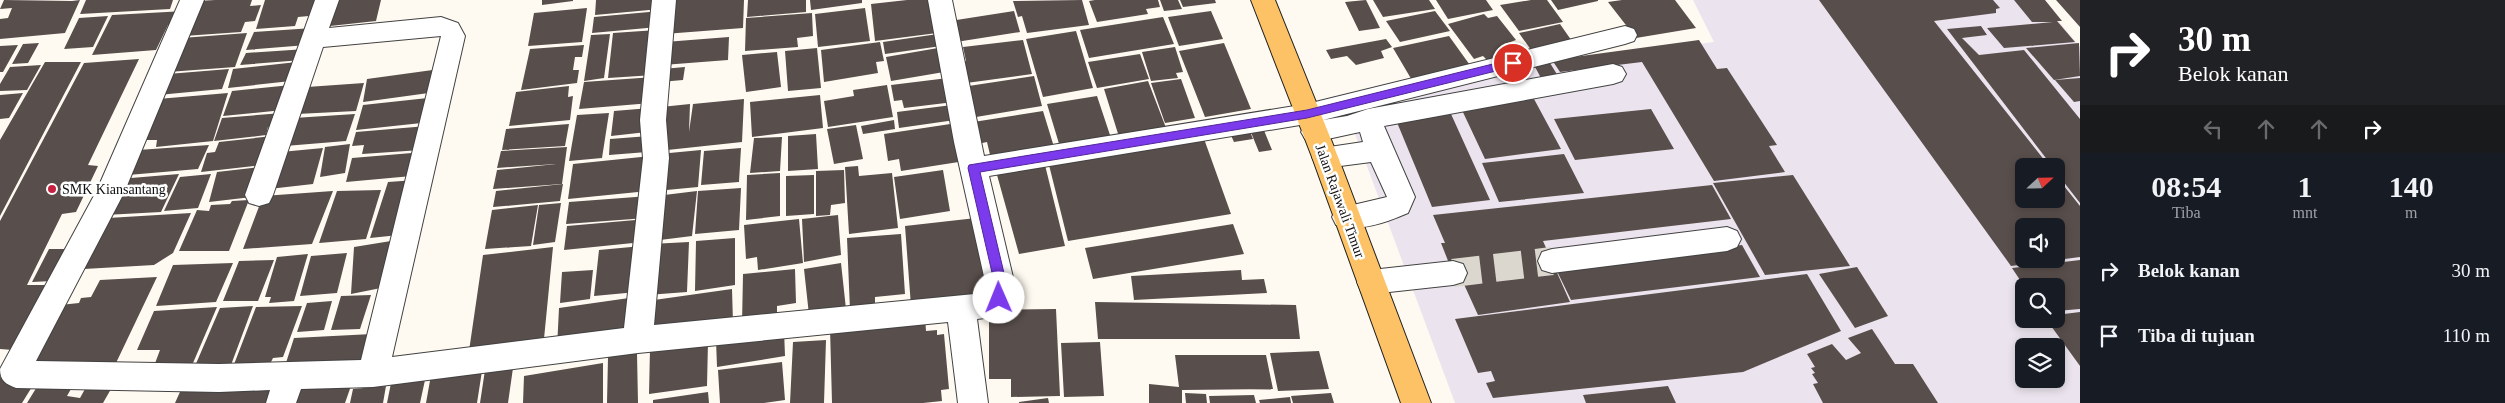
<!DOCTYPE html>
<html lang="id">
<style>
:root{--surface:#171b24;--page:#242831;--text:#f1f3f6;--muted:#9ea1a6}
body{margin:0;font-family:"Times New Roman",serif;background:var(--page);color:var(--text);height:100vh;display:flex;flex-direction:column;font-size:19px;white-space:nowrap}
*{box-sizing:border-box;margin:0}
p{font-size:16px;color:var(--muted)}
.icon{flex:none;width:28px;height:28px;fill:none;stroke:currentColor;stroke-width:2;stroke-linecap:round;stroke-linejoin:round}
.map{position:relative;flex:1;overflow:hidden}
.side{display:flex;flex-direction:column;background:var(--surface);width:425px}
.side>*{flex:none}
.top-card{background:#202124;color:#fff;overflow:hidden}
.needle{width:32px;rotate:68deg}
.fabs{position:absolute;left:2015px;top:158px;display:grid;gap:10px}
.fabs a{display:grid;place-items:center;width:50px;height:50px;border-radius:8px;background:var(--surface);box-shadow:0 2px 8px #0003;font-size:25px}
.pin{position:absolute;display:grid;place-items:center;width:42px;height:42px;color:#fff;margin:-21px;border:2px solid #fff;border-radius:50%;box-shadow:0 1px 5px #0007}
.me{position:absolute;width:55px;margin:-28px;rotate:359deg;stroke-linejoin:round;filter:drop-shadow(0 0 4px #0008)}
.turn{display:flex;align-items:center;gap:18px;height:105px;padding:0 15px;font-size:22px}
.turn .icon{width:65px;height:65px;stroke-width:2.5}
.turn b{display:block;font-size:35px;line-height:42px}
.lanes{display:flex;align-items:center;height:48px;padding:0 15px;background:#0003;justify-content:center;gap:25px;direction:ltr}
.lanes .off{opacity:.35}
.eta{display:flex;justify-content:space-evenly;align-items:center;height:85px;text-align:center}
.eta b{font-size:30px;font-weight:700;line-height:35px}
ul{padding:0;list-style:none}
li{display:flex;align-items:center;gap:15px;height:65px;padding:0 15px}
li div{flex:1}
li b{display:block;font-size:19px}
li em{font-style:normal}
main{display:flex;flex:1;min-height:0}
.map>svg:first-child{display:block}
</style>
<main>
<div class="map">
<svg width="2080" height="403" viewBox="0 0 2080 403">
<rect width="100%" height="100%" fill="#fffaf1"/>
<path fill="#ebe4ee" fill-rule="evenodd" d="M1693 0H2041L2080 47V403H1455L1349 118 1517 67 1714 42ZM2024 166H2056V199H2024ZM2024 226H2056V259H2024ZM2024 286H2056V319H2024ZM2024 346H2056V379H2024Z"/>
<path fill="#584e4b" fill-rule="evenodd" d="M4 0 72 1 80 0 65 33 0 39V19L8 18 12 8 0 9Z
M86 0H173L170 9 80 14Z
M215 0H252L250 6 261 5 255 21 245 22 241 32 184 36 198 1Z
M265 0H315L309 16 298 17 295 26 256 29Z
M329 0H381L376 21 321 27Z
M542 0H573V1L542 5Z
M596 0H661L660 9 595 15Z
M668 0H744L743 28 664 34Z
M748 0H806V12L747 17Z
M810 0H862V3L811 10Z
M907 0H931L937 33 875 41 871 4Z
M1082 0 1089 25 1027 33 1022 16 1018 17 1013 1Z
M1095 0H1158L1160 7 1146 9 1148 14 1097 22 1089 1Z
M1160 0H1178L1182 9 1164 11Z
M1180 0H1215L1216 3 1183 7Z
M1366 0 1380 28 1359 31 1345 2Z
M1373 0H1429L1435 9 1383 17Z
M1436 0H1486L1493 10 1448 19Z
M1531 0H1547L1563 22 1519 31 1500 5Z
M1551 0H1598V1L1558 10Z
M1622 0H1675L1696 28 1636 38 1608 2Z
M1819 0H1993L2000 8 1996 9V13L1934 21 2049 166H2024V199H2056V176L2080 206V257L2011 266ZM2024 226H2056V259H2024Z
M2014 0H2045L2062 21H2057L2075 42 2004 48 1987 28 2053 22H2032Z
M2056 0H2080V27Z
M587 8 582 42 528 46 534 13Z
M865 8 870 41 818 47 815 14Z
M185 11 179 24 168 25 156 50 92 55 112 15Z
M660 11 658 27 592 33 594 17Z
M1014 11 1020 32 956 42 950 21Z
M1211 11 1223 39 1179 46 1168 17Z
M1435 11 1450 31 1400 42 1386 21Z
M812 13 813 36 797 38 798 47 745 51 746 18Z
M1484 14 1488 18 1497 16 1516 40 1505 44 1514 55 1488 61 1483 56 1474 59 1448 24Z
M108 16 93 47 64 49 79 18Z
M1163 17 1174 44 1089 58 1080 30Z
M1560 24 1576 47 1536 57 1519 33Z
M1981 26 1987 35 1962 38 1979 55 2024 50 2080 119V203L2056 172V166H2052L1947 29Z
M313 28 307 45 246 50 254 32Z
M657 30 654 75 608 78 613 33Z
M1076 31 1093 88 1043 97 1026 39Z
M247 33 235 67 168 72 182 38Z
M610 34 604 78 584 81 591 35Z
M938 34 941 46 885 54 883 42Z
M1449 36 1472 68 1413 82 1393 48Z
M729 37 728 60 663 65 665 42Z
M1386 39 1392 47 1381 51 1384 58 1356 65 1347 56 1331 59 1326 50Z
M1023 40 1032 74 959 84 954 63 966 61 963 47Z
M1699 40 1717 69 1727 68 1777 145 1769 146 1785 172 1714 181 1642 62 1560 72 1552 60Z
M880 42 884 61 876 62 878 73 824 82 821 50Z
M39 43 28 63 12 64 23 44Z
M1224 43 1251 109 1205 117 1179 51Z
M2079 43 2080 76 2054 80 2026 48Z
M18 45 3 72H0V46Z
M584 45 582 57H575L573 70H579L577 83 521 90 530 49Z
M1175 47 1183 72 1176 73 1178 78 1151 81 1142 52Z
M817 48 821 88 788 91 785 51Z
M938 48 944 72 891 81 886 57Z
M306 49 302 60 240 65 246 53Z
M777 52 781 87 746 92 742 55Z
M1140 54 1149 79 1097 88 1088 62Z
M139 59 88 165 98 166 76 212 62 214 27 285H51L13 350 0 349V221L84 63Z
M45 62H81L0 216V140Z
M297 62 291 81 228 88 233 69Z
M1550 63 1558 76 1541 78 1534 65Z
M41 65 27 90 0 91V84L10 67Z
M685 67 683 80 660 82 662 69Z
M229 69 222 89 158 95 168 74Z
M440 69 436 92 363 102 367 79Z
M1034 76 1042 106 970 118 962 87Z
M654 77 651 103 579 109 584 82Z
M948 78 954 102 904 108 902 100 894 101 891 85Z
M2080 78V101L2074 102 2055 80Z
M1181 79 1195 118 1165 123 1151 83Z
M1148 81 1168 133 1120 140 1104 89Z
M364 83 356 111 297 114 307 87Z
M291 85 283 110 223 116 232 91Z
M887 85 893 117 828 127 824 101 854 96 853 90Z
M569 86 568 97 573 96 570 120 509 126 516 92Z
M23 93 9 118 0 119V95Z
M228 93 213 141 156 147 157 140H138L158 99Z
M820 95 823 128 752 137 750 102Z
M1097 96 1111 138 1060 147 1047 104Z
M437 97 431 122 356 130 363 105Z
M744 99 742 142 658 151 661 107 690 104 689 132 693 104Z
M1534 99 1561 149 1485 159 1461 108Z
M952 105 955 120 899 128 897 112Z
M650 108 647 132 611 136 614 111Z
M1651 109 1674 149 1575 160 1554 119Z
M1043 111 1054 147 991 159 987 142 973 145 967 123Z
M282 113 277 126 268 127 266 135 214 141 222 118Z
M609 113 602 158 569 161 577 115Z
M355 114 346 141 285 146 294 118Z
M1451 114 1490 200 1432 207 1396 120Z
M894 120 895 129 863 134 861 126Z
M957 123 965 161 901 171 899 159 888 161 884 134Z
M569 124 565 146 502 150 506 129Z
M856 125 863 159 834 164 827 129Z
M427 126 421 150 362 154 364 145 352 146 356 132Z
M1263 128 1272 150 1259 152 1250 130Z
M1249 129 1253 139 1234 142 1229 131Z
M816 134 818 169 788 171V136Z
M273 136 263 165 201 172 207 153 215 152 219 142Z
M649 136 647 152 609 155 610 139Z
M1203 136 1231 214 1068 241 1048 161Z
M782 137 780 171 750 173 754 138Z
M350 144 345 173 320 177 325 147Z
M209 145 198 169 128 175 138 150Z
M567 147 562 184 493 189 497 170 556 164 497 168 501 151Z
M323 148 313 184 269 189 281 152Z
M741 148 739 182 701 185 704 151Z
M701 150 698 187 656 191 659 154Z
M424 152 412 176 346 182 352 158Z
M1564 154 1584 193 1499 202 1482 163Z
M651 156 648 191 568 199 573 164Z
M1044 161 1065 246 1019 254 997 175 1019 165Z
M858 166 859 176 892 173 898 228 849 234 845 167Z
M261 167 252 197 209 202 217 172Z
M844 170 845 203 831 205 830 215 816 216V171Z
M943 170 950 211 900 219 894 177Z
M780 173V216L746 220 747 175Z
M179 174 161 212 105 215 119 179Z
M211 174 198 208 164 211 180 177Z
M814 175V214L786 216V176Z
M1793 175 1850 266 1765 275 1713 183Z
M416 180 399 235 370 238 388 182Z
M563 184 560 201 493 207 496 191Z
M1712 185 1731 219 1543 241 1570 302 1478 315 1462 280 1456 281 1441 243H1445L1433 215Z
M741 188 739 230 695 234 698 191Z
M381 190 366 239 319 243 337 191Z
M333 191 312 244 243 249 263 196Z
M697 191 692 236 660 240 656 196Z
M649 196 646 218 566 224 569 202Z
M249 200 229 251H179L197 210 209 211 211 205 230 204 232 201Z
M561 203 555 242 533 245 539 205Z
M538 205 531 246 485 249 492 210Z
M191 213 173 253 154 265 84 269 108 218Z
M838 215 841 255 804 262 802 219Z
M976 218 987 297 911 306 905 226Z
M647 219 643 242 564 250 567 226Z
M799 219 803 263 758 270 757 257 746 259 744 225Z
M1233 224 1244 254 1093 279 1085 248Z
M901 234 905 294 875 297V308L850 310 847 238Z
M735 238V285L695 291 696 241Z
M391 241 386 287 351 294 354 247Z
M689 242 687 292 647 295 651 244Z
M1742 245 1760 277 1571 300 1555 267Z
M642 246 637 292 594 296 599 250Z
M553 247 543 349 469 351 483 255Z
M49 249H69L52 281 32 282Z
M347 253 337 293 300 296 311 256Z
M308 254 294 301 269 303 271 297H265L277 257Z
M274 260 258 301H223L239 261Z
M2080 260V309L2056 311V286H2024L2012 268Z
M233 263 216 302 156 306 173 265Z
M841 263 846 309 809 315 804 269Z
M1857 267 1888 316 1855 328 1819 274Z
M795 269 796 303 777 306V320L742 324 743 274Z
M593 270 590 299 560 303 562 272Z
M1241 270 1242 280 1264 279 1267 293 1134 300 1131 276Z
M1807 274 1841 331 1743 372 1493 398 1486 383 1495 381 1491 371 1478 373 1455 319Z
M157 277 116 363 24 362 60 305 79 303 81 298 91 297 100 280Z
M732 289 733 323 647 338V301Z
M371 295 360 329 331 330 341 296Z
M629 298 628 337 557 348 559 308Z
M332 301 324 330 297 332 307 303Z
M1095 302 1296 305 1300 339H1098Z
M253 306 231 365 195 366 220 308Z
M302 306 283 357 273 358 269 366 233 367 256 307Z
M217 307 193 363 154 366 160 350H137L154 311Z
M1056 309 1060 396 1011 397V379H989V310Z
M2080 312V366L2046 319H2056V315Z
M925 317 926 331 937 330V335L944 334 949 389 941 390 942 401 923 403H832L830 328Z
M1872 329 1895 364H1913L1938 403H1823L1813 384 1818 383 1812 374 1815 373 1811 368 1815 367 1807 354 1832 344 1846 360 1861 353 1848 338Z
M784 330 785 356 717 367 716 340Z
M372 334 365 365 284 369 294 338Z
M826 340 824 403H790L793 342Z
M708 342 707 386 649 394 650 349Z
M1100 342 1104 396 1064 397 1061 343Z
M1319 351 1329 389 1278 391 1270 353Z
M637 353 638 403H607L608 357Z
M1175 355H1266L1273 389 1182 390V403H1149V384L1179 387Z
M782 362 785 400 764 403H720L718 370Z
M603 363V403H523L524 376Z
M513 368 508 403H480L485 370Z
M482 371 477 403H426L431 375Z
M0 377 35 382 22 403H0Z
M43 377 76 380 67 396 80 398 90 380 115 382 103 403H27Z
M425 380 420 403H387L391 383Z
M282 381 274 403H175L184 383Z
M352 383 345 403H285L291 384Z
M386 386 383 403H350L353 389Z
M1668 386 1676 403H1586L1583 395Z
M708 392 709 403H653V400Z
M1185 393 1206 394 1207 403H1186Z
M1331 393 1334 403H1293L1291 396Z
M1254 395 1256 403H1210L1209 396Z
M1290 397 1291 403H1260L1259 400Z
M1048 398 1049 403H1019V402Z"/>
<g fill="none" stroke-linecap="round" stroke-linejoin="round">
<path stroke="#dbd7cf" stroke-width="28" stroke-dasharray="28 14" stroke-linecap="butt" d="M1453 273 1552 261"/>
<g stroke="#424242" stroke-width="2">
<path id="minor" d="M180 0H204L124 193 36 361 219 364 361 360 441 36 323 47 273 195 269 203 259 206 249 203 245 195 315 0H339L329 28 441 17 458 23 465 36 392 357 624 328 643 158 640 120 652 0H676L666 120 669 158 654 325 985 293 987 290 954 142 928 0H952L984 156 1307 104 1625 26 1634 29 1637 35 1634 41 1625 44 1323 120 1347 116 1368 109 1613 64 1622 67 1626 74 1622 81 1613 84 1384 126 1415 197 1408 213C1387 222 1358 233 1336 225L1332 217 1336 209 1387 197 1371 162 1325 168 1316 165 1312 157 1316 149 1363 142 1360 132 1314 142 1305 139 1301 132 1306 124 989 176 1016 290C1009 311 999 317 977 319L988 403H958L948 322 638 353 373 387 301 389 296 403H266L270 390 219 392 16 388C6 384 0 381 0 369L97 190Z
M1727 227 1737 231 1741 239 1737 247 1727 251 1552 273 1542 270 1538 261 1542 252 1552 249Z
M1453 261 1463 264 1467 273 1463 282 1453 285 1371 294 1361 291 1357 282 1361 273 1371 270Z"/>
</g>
<g stroke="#202020" stroke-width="2">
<path id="major" d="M1251 0H1275L1338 157 1431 403H1401L1312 157Z"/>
</g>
<use href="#minor" fill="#fff" fill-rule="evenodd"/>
<use href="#major" fill="#fcc265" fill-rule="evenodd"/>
</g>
<path fill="#7c3aed" stroke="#51269a" d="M1513 59 1518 63 1516 66 1307 118 980 172 1008 290 1003 302H994L993 298 996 290 968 168 969 165 1307 110Z"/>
<circle fill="#c42240" stroke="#fff" stroke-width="2" cx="52" cy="189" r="5"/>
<g text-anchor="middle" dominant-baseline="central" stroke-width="5" stroke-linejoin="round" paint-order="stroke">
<g font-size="14" fill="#0f0f0f" stroke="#fff" text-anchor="start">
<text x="62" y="189">SMK Kiansantang</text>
</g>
<g font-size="14" fill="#0f0f0f" stroke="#fff">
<text transform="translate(1340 201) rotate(70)">Jalan Rajawali Timur</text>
</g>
</g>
</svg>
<div class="fabs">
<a><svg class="needle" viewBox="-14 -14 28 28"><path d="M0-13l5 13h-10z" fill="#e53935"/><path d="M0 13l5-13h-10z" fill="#9ea1a6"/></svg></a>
<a><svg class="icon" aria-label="sound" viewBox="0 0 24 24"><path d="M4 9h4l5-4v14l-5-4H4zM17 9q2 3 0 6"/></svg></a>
<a><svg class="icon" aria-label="search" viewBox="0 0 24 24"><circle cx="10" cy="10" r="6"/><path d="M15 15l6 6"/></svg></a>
<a><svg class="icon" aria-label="layers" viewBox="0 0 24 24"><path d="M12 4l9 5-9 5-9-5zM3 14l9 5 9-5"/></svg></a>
</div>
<div class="pin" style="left:1513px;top:63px;background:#d93025"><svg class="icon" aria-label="arrive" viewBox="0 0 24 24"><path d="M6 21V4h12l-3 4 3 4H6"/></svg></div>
<svg class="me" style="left:999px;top:298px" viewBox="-20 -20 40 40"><circle r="19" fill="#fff"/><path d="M0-13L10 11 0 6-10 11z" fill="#7c3aed"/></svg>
</div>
<section class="side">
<div class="top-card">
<div class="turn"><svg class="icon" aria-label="right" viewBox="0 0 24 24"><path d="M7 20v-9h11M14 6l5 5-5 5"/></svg><div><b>30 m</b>Belok kanan</div></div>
<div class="lanes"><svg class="icon off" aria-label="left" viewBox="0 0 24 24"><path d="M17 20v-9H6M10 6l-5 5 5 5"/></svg><svg class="icon off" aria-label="ahead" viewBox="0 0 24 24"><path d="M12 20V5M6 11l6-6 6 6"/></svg><svg class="icon off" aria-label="ahead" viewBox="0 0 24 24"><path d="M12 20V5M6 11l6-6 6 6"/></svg><svg class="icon" aria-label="right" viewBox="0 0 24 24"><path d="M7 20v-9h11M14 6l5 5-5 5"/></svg></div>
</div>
<div class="eta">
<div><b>08:54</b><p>Tiba</p></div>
<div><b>1</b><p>mnt</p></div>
<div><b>140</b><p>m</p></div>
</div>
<ul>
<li><svg class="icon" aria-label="right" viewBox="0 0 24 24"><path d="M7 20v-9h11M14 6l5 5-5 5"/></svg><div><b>Belok kanan</b></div><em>30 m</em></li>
<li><svg class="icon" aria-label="arrive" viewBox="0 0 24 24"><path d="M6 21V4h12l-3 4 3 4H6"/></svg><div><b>Tiba di tujuan</b></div><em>110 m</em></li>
</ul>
</section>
</main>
